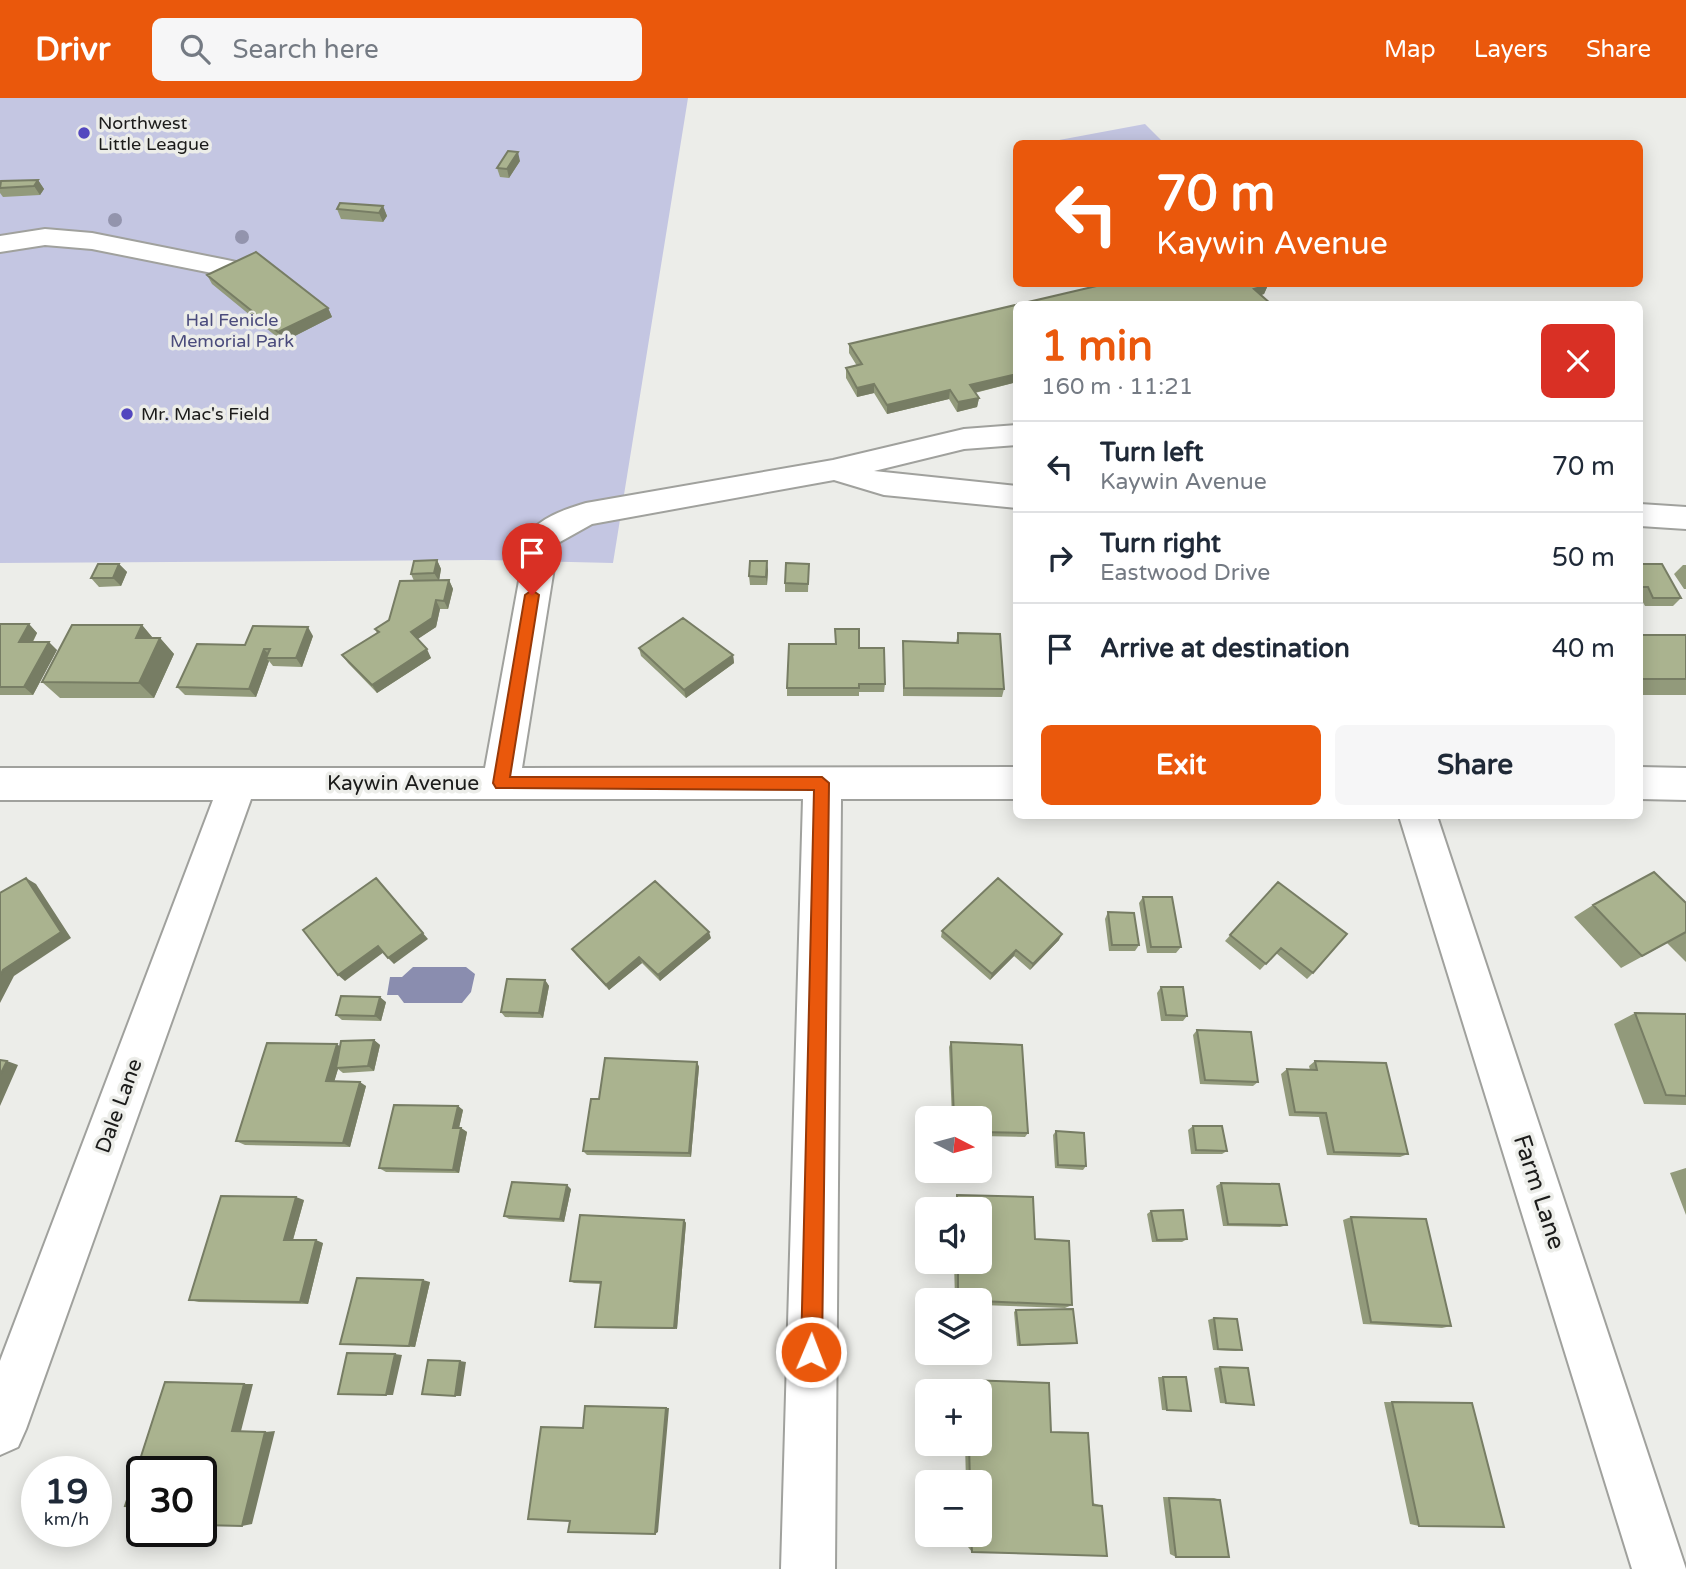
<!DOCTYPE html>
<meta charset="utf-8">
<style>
:root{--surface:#fff;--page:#f6f6f7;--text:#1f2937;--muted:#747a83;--line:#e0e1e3;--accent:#ea580c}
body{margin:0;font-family:"Varela Round",sans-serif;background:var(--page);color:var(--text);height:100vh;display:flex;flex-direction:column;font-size:26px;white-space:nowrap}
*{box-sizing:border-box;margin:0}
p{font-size:23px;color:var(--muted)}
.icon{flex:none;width:38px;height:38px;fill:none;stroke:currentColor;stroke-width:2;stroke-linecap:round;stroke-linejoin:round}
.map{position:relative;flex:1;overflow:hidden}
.details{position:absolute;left:1013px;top:203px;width:630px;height:518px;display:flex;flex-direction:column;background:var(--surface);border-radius:10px;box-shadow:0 4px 18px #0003}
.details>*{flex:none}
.guide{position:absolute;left:1013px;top:42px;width:630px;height:147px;border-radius:10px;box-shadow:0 4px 18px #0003;background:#ea580c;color:#fff;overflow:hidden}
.needle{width:46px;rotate:96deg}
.controls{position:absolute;left:915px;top:1008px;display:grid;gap:14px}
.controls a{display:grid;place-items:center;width:77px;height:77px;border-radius:10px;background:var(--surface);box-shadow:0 4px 18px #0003;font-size:35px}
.speed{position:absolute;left:21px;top:1358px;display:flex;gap:14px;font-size:35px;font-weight:700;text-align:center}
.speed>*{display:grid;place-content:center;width:91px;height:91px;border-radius:50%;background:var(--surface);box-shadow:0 4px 18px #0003;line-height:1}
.speed small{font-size:18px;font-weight:400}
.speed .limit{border:4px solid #111;border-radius:10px;background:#fff;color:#111}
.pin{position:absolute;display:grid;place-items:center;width:60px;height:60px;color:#fff;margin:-72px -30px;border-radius:50% 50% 50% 0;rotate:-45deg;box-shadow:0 0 7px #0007}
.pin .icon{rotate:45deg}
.me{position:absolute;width:77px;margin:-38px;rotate:1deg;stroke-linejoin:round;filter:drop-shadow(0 0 5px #0008)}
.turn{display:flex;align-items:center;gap:24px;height:147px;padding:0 28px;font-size:32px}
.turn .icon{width:91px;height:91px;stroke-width:2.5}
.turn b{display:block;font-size:49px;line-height:60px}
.round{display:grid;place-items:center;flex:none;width:74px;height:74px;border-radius:10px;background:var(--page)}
.head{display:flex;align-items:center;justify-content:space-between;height:119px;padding:0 28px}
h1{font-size:42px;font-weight:700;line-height:52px;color:var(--accent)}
.cta{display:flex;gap:14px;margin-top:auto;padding:14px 28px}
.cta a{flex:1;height:80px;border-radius:10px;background:var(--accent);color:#fff;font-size:28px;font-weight:700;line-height:80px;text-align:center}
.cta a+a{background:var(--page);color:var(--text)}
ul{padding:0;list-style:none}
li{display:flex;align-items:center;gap:21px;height:91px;padding:0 28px;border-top:2px solid var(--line)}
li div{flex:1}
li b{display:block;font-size:26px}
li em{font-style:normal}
header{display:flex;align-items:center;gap:42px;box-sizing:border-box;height:98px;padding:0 35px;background:var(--accent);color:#fff}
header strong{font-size:33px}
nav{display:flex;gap:38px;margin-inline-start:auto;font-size:24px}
.search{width:490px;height:63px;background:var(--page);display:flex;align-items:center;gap:18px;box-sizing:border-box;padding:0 24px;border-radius:10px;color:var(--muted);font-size:26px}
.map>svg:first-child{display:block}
</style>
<header>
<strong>Drivr</strong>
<div class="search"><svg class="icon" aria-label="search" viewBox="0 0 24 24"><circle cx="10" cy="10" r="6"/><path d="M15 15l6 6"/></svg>Search here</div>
<nav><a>Map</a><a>Layers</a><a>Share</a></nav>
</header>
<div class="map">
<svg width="1686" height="1471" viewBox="0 0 1686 1471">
<rect width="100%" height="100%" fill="#ecede9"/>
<path fill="#c4c6e2" d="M0 0H688L613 465 484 462 0 465Z
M1145 26 1164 45H1043Z"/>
<path fill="#8a8daf" d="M413 869H466L475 876 471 894 462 905H404L398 897H387L390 879H402Z"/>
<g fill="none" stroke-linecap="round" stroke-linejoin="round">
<g stroke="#a0a19d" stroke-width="4">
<path id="minor" d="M45 131 92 135 227 162 236 164 240 170 236 176 227 178 92 151 45 147 0 154V138Z
M1017 327V347L964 351 874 373 1017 388V410L884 397 834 382 592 426 558 445 522 670 1017 669V701H841L835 1471H781L803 701H251L26 1331 18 1349 0 1357V1263L213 702H0V670H485L527 439C538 420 566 411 586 405L833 362 964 331Z
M1640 406 1686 409V431L1640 428Z
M1640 669 1686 670V702L1640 701Z
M1399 718H1437L1686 1471H1632Z"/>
</g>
<use href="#minor" fill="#fff" fill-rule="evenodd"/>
</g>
<g fill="#9394ad">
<circle cx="115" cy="122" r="7"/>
<circle cx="242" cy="139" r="7"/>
</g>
<path fill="#929a7b" d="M520 63 509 80 500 79 497 70Z
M38 82 44 91 40 97 3 99 0 95V85Z
M383 108 387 118 383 124 341 121 337 111Z
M207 177 328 210 332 219 283 244 212 186Z
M1105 186H1266L1268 187 1264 196 1261 197 1271 206H1017V284L975 295 979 300 977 309 957 314 949 301 887 316 874 295 857 299 846 280V270L857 268 849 255V246Z
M437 462 441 471 439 482H449L453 491 448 511H440L436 529 417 541 431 560 377 595 348 565 342 557 377 535 375 531 389 522 414 483 411 476Z
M119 466 127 474 121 488 99 489 91 480Z
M809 466 808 494H785V485Z
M1640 466 1681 500 1673 508H1645L1640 499Z
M1683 467H1686V491H1684L1674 476Z
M768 472 767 487H750L749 478Z
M0 526H29L37 535 33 544 57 552 33 597H0Z
M142 527 153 540H160L174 556 154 600H60L42 584Z
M958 535 1004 591 1002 599 903 598V543L956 545Z
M1640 537H1686V597H1640Z
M313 538 302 569 273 568 269 563 256 599 185 597 177 589 245 547Z
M1016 546H1017V571L1014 554Z
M639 550 733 557 734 565 686 600 641 558Z
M859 550 885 586 884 594H859V598H787V590Z
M1278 784 1313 875 1307 881 1276 855 1260 872 1225 843Z
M1143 799 1181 849 1176 855H1147L1139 805Z
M1686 805V864L1667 845 1621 870 1574 819 1593 807Z
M1108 814 1139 847 1135 853H1109L1105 821Z
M942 833 1059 842 1030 872 1014 858 990 882 941 839Z
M711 840 660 883 642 865 609 892 576 857 572 851Z
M545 882 549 888 543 920 505 919 501 914Z
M1161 889 1187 918 1183 923H1161L1157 895Z
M386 904 381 923 342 922 336 917Z
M1635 915 1686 916V1007L1644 1006 1614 926Z
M1197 932 1258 984 1253 988 1200 986 1193 937Z
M374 942 380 947 374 973 343 975 338 971 334 983 366 988 350 1049 245 1047 236 1043 340 949Z
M951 944 1028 1035 1025 1039 980 1038V1020H952L949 949Z
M1315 963 1408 1056 1400 1059 1327 1057 1319 1019 1289 1018 1281 976 1287 971 1310 972 1309 968Z
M697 964 699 969 691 1059 587 1057 583 1053 599 1001Z
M458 1008 463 1012 459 1030H461L467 1034 459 1075 386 1074 379 1070Z
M1193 1028 1227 1053 1222 1056H1191L1188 1032Z
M1056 1033 1086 1068 1083 1072 1055 1070 1053 1037Z
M1686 1070V1117L1670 1075Z
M1221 1085 1287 1127 1280 1129 1223 1128 1216 1088Z
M571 1091 564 1124 509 1121 504 1118Z
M957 1097 1035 1141 1072 1207 1065 1210 980 1207V1202H955L954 1164H980V1111H954V1103Z
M304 1102 293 1142 323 1145 308 1206 199 1204 189 1202Z
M1151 1113 1187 1141 1182 1144H1152L1147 1116Z
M1351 1119 1451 1228 1442 1230 1363 1226 1343 1122Z
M684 1122 686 1125 677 1231 599 1230 595 1229 601 1186 574 1185 570 1183Z
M430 1184 415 1249 340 1246Z
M1016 1212 1077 1245 1074 1246 1017 1248 1014 1214Z
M1214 1220 1242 1252 1236 1253 1213 1252 1208 1222Z
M1220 1269 1247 1307 1220 1305 1214 1270Z
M1158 1279H1163L1191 1313 1162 1312Z
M967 1282 1051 1334 1093 1405 1102 1408 972 1454 968 1449 967 1437H980V1384H966L965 1346H980V1293H963V1283Z
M1384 1304 1472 1305 1419 1428 1410 1426Z
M1163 1399 1214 1400 1220 1402 1176 1459 1170 1456Z"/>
<path fill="#777d64" d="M518 54 520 63 509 80 507 71Z
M38 82 44 91 40 97 34 88Z
M383 108 387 118 383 124 379 115Z
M1268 187 1264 196 1251 200 1254 191Z
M328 210 332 219 283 244 278 234Z
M1017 276V284L969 296 970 287Z
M874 286V295L857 299V290Z
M950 292 949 301 887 316V307Z
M979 300 977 309 957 314 958 304Z
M437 462 441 471 439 483 434 475Z
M767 463 768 472 767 487 766 479Z
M119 466 127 474 121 488 113 480Z
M449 482 453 491 448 511 444 503Z
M436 502 440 511 436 529 415 543 411 534Z
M29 526 37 535 28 552 19 544Z
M142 527 156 544 136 540Z
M308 529 313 538 302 569 296 560Z
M160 540 174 556 154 600 139 585Z
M49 544 57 552 33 597 24 589Z
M264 551 271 559 266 560 269 563 256 599 249 591Z
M427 551 431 560 377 595 372 587Z
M733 557 734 565 686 600 684 592Z
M26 780 36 786 71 840 14 878 0 905V878L3 872Z
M376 780 428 841 394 866 388 860Z
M709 834 711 840 660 883 658 877Z
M1062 836 1059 842 1030 872 1033 866Z
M378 848 384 854 345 883 338 877Z
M1016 852 1014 858 990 882 992 876Z
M639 859 642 865 609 892 606 887Z
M545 882 549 888 543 920 539 915Z
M380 899 386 904 381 923 375 918Z
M374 942 380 947 374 973 368 968Z
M337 946 343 951 336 970 338 971 333 988 326 983Z
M7 963 18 967 0 1008V977Z
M697 964 699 969 691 1059 689 1055Z
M360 984 366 988 350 1049 343 1045Z
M458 1008 463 1012 458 1034 453 1030Z
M461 1030 467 1034 459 1075 453 1072Z
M567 1087 571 1091 564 1124 560 1121Z
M296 1099 304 1102 292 1145 284 1142Z
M684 1122 686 1125 677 1231 674 1230Z
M316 1142 323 1145 308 1206 300 1204Z
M423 1182 430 1184 415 1249 409 1248Z
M395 1256 402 1257 393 1297H386Z
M460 1263 466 1264 461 1298H455Z
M244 1286H253L241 1333H232Z
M666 1310H669L658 1434 655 1436Z
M275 1333 252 1426 242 1428 265 1334Z"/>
<path fill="#aab38f" stroke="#777d64" stroke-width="2" d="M508 53 518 54 507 71 497 70Z
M38 82 34 88 0 90 1 83Z
M340 105 383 108 379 115 337 111Z
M256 154 328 210 278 234 207 177Z
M1105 186H1266L1268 187 1254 191 1271 206H1017V276L970 287 979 300 958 304 950 292 887 307 874 286 857 290 846 270 862 266 849 246Z
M437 462 434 475 411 476 414 463Z
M750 463H767L766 479 749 478Z
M786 465 809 466 808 486 785 485Z
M98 466H119L113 480H91Z
M1640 466H1662L1681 500H1653L1648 489H1640Z
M449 482 444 503 436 502 432 520 411 534 427 551 372 587 342 557 379 534 375 531 389 522 400 483Z
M683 520 733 557 684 592 639 550Z
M0 526H29L19 544H49L24 589H0Z
M72 527H142L136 540H160L139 585 42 584Z
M253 528 308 529 296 560H266L270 551H264L249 591 177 589 197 546 245 547Z
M835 531H859V550H884L885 586H859V590H787L789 546H836Z
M958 535 1000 536 1004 591 904 590 903 543 958 545Z
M1640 537H1686V581H1640Z
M1654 774 1686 805V834L1642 858 1593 807Z
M26 780 61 834 3 872 0 878V795Z
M376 780 423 835 388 860 378 848 338 877 303 832Z
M998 780 1062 836 1033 866 1016 852 992 876 942 833Z
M655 783 709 834 658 877 639 859 606 887 572 851Z
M1278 784 1347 836 1313 875 1281 850 1266 866 1230 837Z
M1143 799H1172L1181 849H1151Z
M1108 814 1134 815 1139 847H1112Z
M507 881 545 882 539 915 501 914Z
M1161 889H1183L1187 918 1166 917Z
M341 898 380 899 375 918 336 917Z
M1635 915 1686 916V998L1666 997Z
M1197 932 1251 934 1258 984 1205 982Z
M374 942 368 968 336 970 341 943Z
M951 944 1022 947 1028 1035 980 1034V1020H954Z
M267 945 337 946 326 983 360 984 343 1045 236 1043Z
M605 960 697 964 689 1055 583 1053 591 1001H599Z
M0 962 7 963 0 977Z
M1315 963 1386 965 1408 1056 1334 1054 1326 1015 1295 1014 1287 971 1317 972Z
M394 1007 458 1008 453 1030H461L453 1072 379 1070Z
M1193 1028H1222L1227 1053 1196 1052Z
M1056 1033 1084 1035 1086 1068 1058 1067Z
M512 1084 567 1087 560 1121 504 1118Z
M1221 1085 1279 1086 1287 1127 1228 1126Z
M957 1097 1033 1099 1035 1141 1069 1143 1072 1207 980 1203V1202H958V1164H980V1111H957Z
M221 1098 296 1099 284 1142H316L300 1204 189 1202Z
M1183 1112 1187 1141 1157 1142 1151 1113Z
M580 1117 684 1122 674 1230 595 1229 601 1184 570 1183Z
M1351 1119 1426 1121 1451 1228 1371 1224Z
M357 1180 423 1182 409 1248 340 1246Z
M1073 1211 1077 1245 1020 1247 1016 1212Z
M1214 1220 1237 1221 1242 1252 1218 1251Z
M347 1255 395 1256 386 1297 338 1296Z
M428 1262 460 1263 455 1298 422 1296Z
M1220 1269 1248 1270 1254 1307 1226 1305Z
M1163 1279H1186L1191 1313 1167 1312Z
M967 1282 1049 1285 1051 1334 1088 1335 1093 1407 1102 1408 1107 1458 972 1454 971 1437H980V1384H970L969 1346H980V1293H967Z
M165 1284 244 1286 232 1333 265 1334 242 1428 201 1427V1374H142V1409L125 1408Z
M1392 1304 1472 1305 1504 1429 1419 1428Z
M585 1308 666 1310 655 1436 568 1434 570 1423 528 1421 541 1329 583 1330Z
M1169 1400 1220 1402 1229 1459H1176Z"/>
<path fill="#ea580c" stroke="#983908" stroke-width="2" d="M532 492 539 497 510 679H822L829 685 822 1254 819 1262 811 1265 804 1262 801 1254 814 692 496 690 493 685 525 497Z"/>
<g fill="#5347bf" stroke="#ecede9" stroke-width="2.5">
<circle cx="84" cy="35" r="7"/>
<circle cx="127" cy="316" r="7"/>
</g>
<g text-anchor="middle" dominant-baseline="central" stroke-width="7" stroke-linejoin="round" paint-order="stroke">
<g font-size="18" fill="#1b1b1a" stroke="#ecede9" text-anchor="start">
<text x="98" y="25">Northwest<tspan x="98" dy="21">Little League</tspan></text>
<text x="141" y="316">Mr. Mac's Field</text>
</g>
<g font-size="18" fill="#4a4b7c" stroke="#ecede9">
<text x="232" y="222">Hal Fenicle<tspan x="232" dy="21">Memorial Park</tspan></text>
</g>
<g font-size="21" fill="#1b1b1a" stroke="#ecede9">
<text x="403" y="685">Kaywin Avenue</text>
<text transform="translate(119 1008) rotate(-70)">Dale Lane</text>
</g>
<g font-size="24" fill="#1b1b1a" stroke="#ecede9">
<text transform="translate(1539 1094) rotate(72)">Farm Lane</text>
</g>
</g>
</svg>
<div class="controls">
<a><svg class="needle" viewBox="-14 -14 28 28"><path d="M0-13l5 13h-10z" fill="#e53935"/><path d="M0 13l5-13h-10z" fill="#747a83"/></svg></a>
<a><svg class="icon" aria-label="sound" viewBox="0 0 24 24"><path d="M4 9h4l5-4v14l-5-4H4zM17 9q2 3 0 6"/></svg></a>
<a><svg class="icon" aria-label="layers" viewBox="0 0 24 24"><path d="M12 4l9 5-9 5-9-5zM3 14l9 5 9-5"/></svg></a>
<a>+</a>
<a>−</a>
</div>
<div class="speed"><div>19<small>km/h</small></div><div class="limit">30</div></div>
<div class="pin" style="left:532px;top:497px;background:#d93025"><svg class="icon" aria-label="arrive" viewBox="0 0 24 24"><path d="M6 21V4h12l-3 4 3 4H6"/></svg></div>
<svg class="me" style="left:811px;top:1254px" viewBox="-20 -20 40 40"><circle r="17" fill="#ea580c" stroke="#fff" stroke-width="3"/><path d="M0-11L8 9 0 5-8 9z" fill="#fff"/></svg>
<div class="guide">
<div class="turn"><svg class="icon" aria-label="left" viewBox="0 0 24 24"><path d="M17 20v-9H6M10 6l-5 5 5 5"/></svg><div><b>70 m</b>Kaywin Avenue</div></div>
</div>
<section class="details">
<div class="head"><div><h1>1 min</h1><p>160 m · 11:21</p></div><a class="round" style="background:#d93025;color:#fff"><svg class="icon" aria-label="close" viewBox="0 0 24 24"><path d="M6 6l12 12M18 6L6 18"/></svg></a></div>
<ul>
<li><svg class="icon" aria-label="left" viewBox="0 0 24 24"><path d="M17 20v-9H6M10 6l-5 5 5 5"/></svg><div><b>Turn left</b><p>Kaywin Avenue</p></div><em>70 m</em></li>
<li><svg class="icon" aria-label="right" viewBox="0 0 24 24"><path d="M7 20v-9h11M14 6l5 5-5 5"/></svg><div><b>Turn right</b><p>Eastwood Drive</p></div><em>50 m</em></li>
<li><svg class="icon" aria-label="arrive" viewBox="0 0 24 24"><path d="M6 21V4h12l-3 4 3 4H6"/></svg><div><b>Arrive at destination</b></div><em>40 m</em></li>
</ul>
<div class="cta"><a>Exit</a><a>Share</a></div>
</section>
</div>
